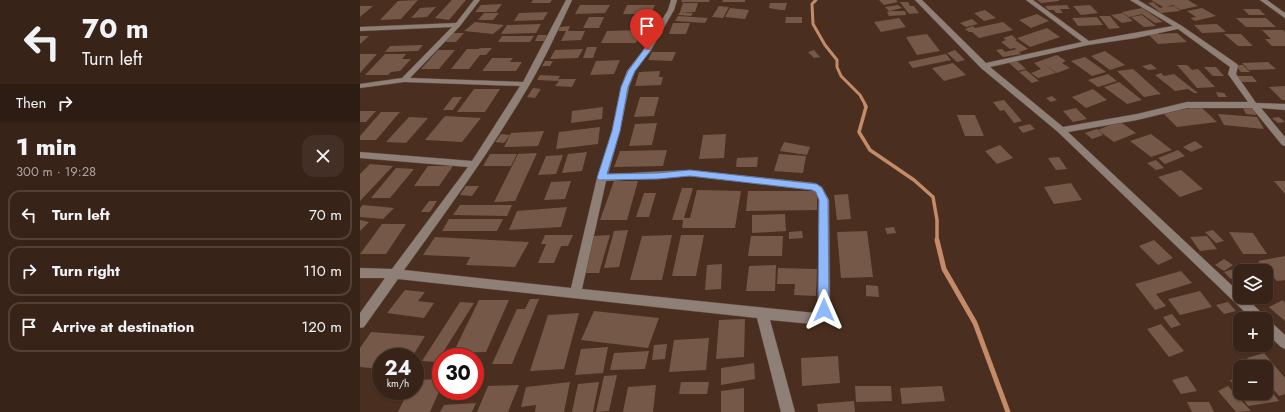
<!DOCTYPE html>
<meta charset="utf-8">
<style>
:root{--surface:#382318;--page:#432f25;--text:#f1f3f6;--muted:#aba4a2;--line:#524037}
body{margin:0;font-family:Jost,sans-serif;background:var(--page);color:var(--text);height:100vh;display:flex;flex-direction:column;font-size:15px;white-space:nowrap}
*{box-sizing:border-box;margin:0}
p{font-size:13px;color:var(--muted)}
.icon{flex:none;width:22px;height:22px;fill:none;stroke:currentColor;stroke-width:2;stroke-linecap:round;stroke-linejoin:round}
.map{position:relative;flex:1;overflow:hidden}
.panel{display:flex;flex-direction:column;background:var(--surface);width:360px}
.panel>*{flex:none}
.banner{background:#382318;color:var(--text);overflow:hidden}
.fabs{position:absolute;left:873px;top:264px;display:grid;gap:8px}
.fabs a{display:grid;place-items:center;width:40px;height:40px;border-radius:8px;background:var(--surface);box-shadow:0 1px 3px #0004,0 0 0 1px var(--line);font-size:20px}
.speed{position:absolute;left:12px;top:348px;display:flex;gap:8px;font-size:20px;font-weight:700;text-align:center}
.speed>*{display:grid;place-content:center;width:52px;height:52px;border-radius:50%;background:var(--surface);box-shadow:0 1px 3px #0004,0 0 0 1px var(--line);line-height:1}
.speed small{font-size:10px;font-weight:400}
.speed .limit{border:6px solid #d22;background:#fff;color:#111}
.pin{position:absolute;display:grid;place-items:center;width:34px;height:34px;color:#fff;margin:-41px -17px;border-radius:50% 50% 50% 0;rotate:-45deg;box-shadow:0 0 4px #0007}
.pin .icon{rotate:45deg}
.me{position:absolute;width:44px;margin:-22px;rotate:0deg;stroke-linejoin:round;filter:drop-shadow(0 0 3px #0008)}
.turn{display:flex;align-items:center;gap:14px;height:84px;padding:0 16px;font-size:18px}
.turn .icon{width:52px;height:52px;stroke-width:2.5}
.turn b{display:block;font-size:28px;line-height:34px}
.then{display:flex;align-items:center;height:38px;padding:0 16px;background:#0003;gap:8px;font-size:15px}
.round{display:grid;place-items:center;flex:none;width:42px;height:42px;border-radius:12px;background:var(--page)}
.head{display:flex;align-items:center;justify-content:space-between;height:68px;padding:0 16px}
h1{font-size:24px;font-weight:800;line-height:30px}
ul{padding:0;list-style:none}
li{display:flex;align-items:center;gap:12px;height:50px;margin:0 8px 6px;padding:0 8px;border:2px solid var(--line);border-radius:12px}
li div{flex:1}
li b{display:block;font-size:15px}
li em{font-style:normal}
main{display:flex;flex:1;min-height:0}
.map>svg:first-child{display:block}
</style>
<main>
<section class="panel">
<div class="banner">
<div class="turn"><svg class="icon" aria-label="left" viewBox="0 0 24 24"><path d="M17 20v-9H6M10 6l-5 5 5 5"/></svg><div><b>70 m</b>Turn left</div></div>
<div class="then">Then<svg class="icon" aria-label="right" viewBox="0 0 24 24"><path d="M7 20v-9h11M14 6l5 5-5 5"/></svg></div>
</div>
<div class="head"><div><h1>1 min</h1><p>300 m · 19:28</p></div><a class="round"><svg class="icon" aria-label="close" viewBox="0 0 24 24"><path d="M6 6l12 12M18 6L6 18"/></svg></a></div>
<ul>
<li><svg class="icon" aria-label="left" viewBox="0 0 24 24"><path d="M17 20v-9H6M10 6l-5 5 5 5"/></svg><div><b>Turn left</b></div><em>70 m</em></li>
<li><svg class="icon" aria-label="right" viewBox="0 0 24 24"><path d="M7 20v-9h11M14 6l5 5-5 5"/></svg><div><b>Turn right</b></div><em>110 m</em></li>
<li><svg class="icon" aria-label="arrive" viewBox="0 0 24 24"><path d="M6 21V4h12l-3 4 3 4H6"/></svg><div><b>Arrive at destination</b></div><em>120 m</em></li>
</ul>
</section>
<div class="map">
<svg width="925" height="412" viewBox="0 0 925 412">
<rect width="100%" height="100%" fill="#4a2f20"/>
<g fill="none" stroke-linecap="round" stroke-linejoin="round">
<path stroke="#c48b68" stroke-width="3" d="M456 0 452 4 453 24 465 45 477 60V67L481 76 500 95 506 106"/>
<path stroke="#c48b68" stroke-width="3.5" d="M505 105 506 107 499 132 510 150 554 180 573 197 577 220V241"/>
<path stroke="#c48b68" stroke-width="5" d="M577 240 584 269 615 323 648 412"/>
</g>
<path fill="#755847" d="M58 0 41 19 20 20 38 1Z
M92 0H106L89 20 75 18Z
M173 0H192L190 3H171Z
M322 0H350L349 2H321Z
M363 0H385V2H362Z
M519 0H536L538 2 524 5Z
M677 0H699V1L681 3Z
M791 0H828L838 6 820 10 813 5 806 7 814 6 820 11 801 13 788 3 793 2 800 8 803 7Z
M540 2H548L550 6H554L559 13 549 14Z
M323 3H338L335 12H320Z
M410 3H427L425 10H421L409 8Z
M142 4 136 12H115L121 5Z
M220 5H250L245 13 215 14Z
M267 5H295L291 14H263Z
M538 5 542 8 529 11 525 7Z
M707 5 710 9H700L703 13H696L694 10H688L685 6Z
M730 5 738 13 721 15 713 6Z
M0 6H13L0 17Z
M359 6 369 7 363 18 352 17Z
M76 7 67 17 51 18 60 8Z
M370 8 389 10 385 19 365 17Z
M782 8 803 22 795 23 782 14 769 17 762 12Z
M842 8 856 16 835 21 830 18 836 17 827 11Z
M883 9H899L905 15H889Z
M625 10 636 18 624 21 614 13Z
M531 11H545L546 15 529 16 527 12Z
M188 12 183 20 154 21 159 13Z
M320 12H321L333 13 331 16 318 15Z
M124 13H139L133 20H118Z
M763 13 773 21 762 23 751 15Z
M677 14 689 21 671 28 659 20Z
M782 15 796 26 784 27 771 17Z
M318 16 348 18 345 23 315 21Z
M739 16H750L760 28 749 29Z
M229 17H244L239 28H223Z
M426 17H442V23H425Z
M737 17 743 25 718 26 712 18Z
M539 18 546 27 521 32 514 22Z
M876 18H906L916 27H886Z
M612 19 618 24 606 27 600 23Z
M115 22 144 25 133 34 104 31Z
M643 22 653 30 619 38 612 32H609L605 29 613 26 615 28Z
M313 23H330L326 34H309Z
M181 24 176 33 141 34 147 25Z
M857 24 866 32 842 33 834 25Z
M210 26 208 31H198L200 27Z
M687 28 700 37 670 47 657 38Z
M282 30 276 43H241L247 31Z
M902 30H923L925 32V39H911Z
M206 31H225L221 40 201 41Z
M91 33H104L96 42H83Z
M787 33H796L798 34 817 33 827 42 798 44Z
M567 34 580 51 557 55 546 37Z
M864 34H881L893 46H878Z
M178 35H187L184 41H175Z
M652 35 657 40H655L668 49 660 52 655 48 650 49 641 42 646 40 643 38Z
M0 36H9L0 44Z
M142 36H174L170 42H138Z
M905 39H925V46H912Z
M63 45 58 51 25 52 30 46Z
M227 47H237L233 58H223Z
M120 48H132L126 55H120L109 69H91L107 49H118Z
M223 49 218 58 190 59 195 50Z
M642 49 645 52 657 49 661 54 643 57 636 50Z
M78 50H95L79 69H61Z
M454 50 460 57 454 58 448 52Z
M595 50 605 60 597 62 587 53Z
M745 51 765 65 750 70 731 56Z
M292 52H316L312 61 288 60Z
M0 54H17L0 73Z
M25 54H46L42 59H51L40 71 31 72 28 75H5Z
M586 54 591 60 553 68 548 62Z
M697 55 706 61 702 63 710 68 697 73 683 63 696 73 678 78 671 73 681 69 674 63Z
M725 57 746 72 732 76 711 61Z
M132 58H153L150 62H162L156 71H122Z
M260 60 254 74 230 75 236 61Z
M656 60 666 69 658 71 648 62Z
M185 61H193L190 66H182Z
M908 62 916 69 889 70 882 63Z
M593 63 606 75 584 81 572 68Z
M791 64 797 69 788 70 782 66Z
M817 65H827L832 70 838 69 855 87 837 88Z
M875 65H883L890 72H881Z
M844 67H856L864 76H853Z
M773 69 801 94 784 97 757 71Z
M666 70 679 81 672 83 659 72Z
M300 71 299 77H303L301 85 275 86 279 72Z
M801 73 804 76 814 74 838 93H834L828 89 815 91 795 75Z
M748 74 757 81 738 87 728 80Z
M180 75 200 76 198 79H216L212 87 195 86 199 81 177 80Z
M877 76H892L897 82H882Z
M759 82 782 100 767 104 744 87Z
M925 86V100H922L909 87Z
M173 88 181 89 175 98 167 97Z
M114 89H140L125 112H97Z
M733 89 747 100 726 108 712 97Z
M856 92 864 93 867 97H858Z
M692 96 697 100 691 102 686 98Z
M93 97H102L93 110H83Z
M280 97H299L294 116 274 117Z
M644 100 662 121 654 123 644 110 640 111 633 102Z
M882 106 892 107 897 115 886 114Z
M243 107 242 119 211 123 212 111Z
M841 107 857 122 817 127 802 112Z
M716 108 727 119 713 122 703 111Z
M0 111H16L6 122H0Z
M21 112H40L16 140H0V136Z
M858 114 897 117 904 129 864 125Z
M597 115H615L624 136H605Z
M85 116 121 118 102 142 65 140Z
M49 117 68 118 46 143 26 142Z
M919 117 925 122 918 123 912 118Z
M759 121 776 133 754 142 738 130Z
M297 123 292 145 269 146 275 124Z
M670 124 675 129 663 133 658 127Z
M240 127 238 144 196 149 199 132Z
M737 129 743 135 732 139 725 133Z
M184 131 178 146 144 147 151 133Z
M141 134 150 135 144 143 135 142Z
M366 134 364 158 339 159 343 135Z
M791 134 812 150 791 157 770 141Z
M835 141 843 147 831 152 823 147Z
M424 142 450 147 447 155 420 151Z
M640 145 653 158 637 164 625 151Z
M307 150 303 166 254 167 260 151Z
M818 150 825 156 805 164 798 158Z
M227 152 222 171 202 173 208 154Z
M177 153 155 201 134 202 158 154Z
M130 154H157L151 166H123Z
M419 154 446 156 443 173 414 171Z
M203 155 196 174 178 175 186 156Z
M398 157 397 167H376L377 158Z
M699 157 707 169 696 170 688 158Z
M796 160 804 168 796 170 787 163Z
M10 164 33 166 0 201V174Z
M68 166H93L79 186H54Z
M36 168 54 169 30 198H11Z
M821 170 843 189 820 197 798 177Z
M211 181 205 199 184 200 191 182Z
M254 181H278L267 220H240Z
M914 181H925V194Z
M711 183 722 200 694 204 684 187Z
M106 186H119L112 196 100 195Z
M322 188H333L324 218H330L337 190 381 191 375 228H322L323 220H312Z
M388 191H457V210L386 211Z
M284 193H296L289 217H276Z
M488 194 491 219 477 220 474 195Z
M69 201H77L70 212H61Z
M3 205 34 208 23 219 0 217V208Z
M100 205H152L147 216 93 215Z
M207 207 201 227 149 230 157 211Z
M425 214 426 231 392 233V215Z
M89 219H143L137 231H82Z
M0 220 9 222 0 231Z
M22 224H46L26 254H0Z
M534 227 536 233 527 234 525 228Z
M268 230 259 267 244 268 254 231Z
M853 230 864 241 856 243 845 232Z
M442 231 443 238 429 239V232Z
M507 231 513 277 481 278 477 232Z
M869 232 893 233 907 254H883Z
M185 235H213L208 246H201L194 263H178L186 244H181Z
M250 235 239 273H222L233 236Z
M312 235 302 280H270L282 236Z
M321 235H344L336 276H312Z
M391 236H423L422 256H388Z
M847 236 857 249 840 251 830 237Z
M75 237 169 242 155 267 106 265 110 257 63 255Z
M794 240 813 258 798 265 779 246Z
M925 256V280L917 281 898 261Z
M864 259 873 265 864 271 855 265Z
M362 264 361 289 345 290 347 265Z
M416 265 415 291H386L389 266Z
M879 267 883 271H880V276L871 279 864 272Z
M418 268 457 269 456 296 434 295 435 284H417Z
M821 271 832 283 796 294 806 306 795 310 775 284Z
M506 285 518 286 519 297 506 296Z
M45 290 65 292 58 301 74 303 64 318 27 313Z
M906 290 913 297 901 301 896 297H906Z
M840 291 852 307 820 315 808 299Z
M170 299H179L152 364H132L157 309H165Z
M119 300H149L126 352 93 353Z
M923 300 925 303V321L909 307Z
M100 302 114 303 77 362 62 361Z
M868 302 876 311 864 314 856 305Z
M234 311 299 318 288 348 221 340Z
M219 313 204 369 170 371 188 315Z
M812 314 821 325 811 328 803 317Z
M385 319 384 357 356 359 359 320Z
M801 324 824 351 809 357 787 329Z
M11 332 65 336 52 357H21V369L0 367V348Z
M349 338 346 370 309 372 314 340Z
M307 344 305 359 292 360 294 345Z
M248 347 243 373 215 375 221 349Z
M289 351 285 369 250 370 254 353Z
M904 353 925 378V394L919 396 906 380V367H895L887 358Z
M478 356 480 383 442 386 441 358Z
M394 363 395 379 361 385V368Z
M257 375 249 411 236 412 244 376Z
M827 376 837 391 821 394 812 380Z
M880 378V393H906V384L919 401 888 406 870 380Z
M81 379V387L70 412H38L48 391H55V380Z
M210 382 204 412H175L176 405 161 407 166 387Z
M239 382 233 412H212L218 384Z
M321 382H349L347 394H319Z
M159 385 148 412H117L128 386Z
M296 385 293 412H263L268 387Z
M495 386H531L532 401 496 402Z
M582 386 585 401 542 404 540 388Z
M868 386 891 411 876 412 858 391Z
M384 388V412H361V391Z
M494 401 495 412H458L457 404Z
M827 402H849L854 412H832Z
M116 403 112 412H80L84 405Z"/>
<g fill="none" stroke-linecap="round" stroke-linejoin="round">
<g stroke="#654c3e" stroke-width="1">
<path id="minor" d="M114 0H120L100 26 50 78 163 82 206 0H212C199 28 185 58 170 84 132 149 88 209 44 270L211 288 237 178 252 131 261 87 267 71 284 49 308 10 311 0H317L314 10 291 50 275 71 269 87 260 131 248 174 330 170 454 183 462 187 469 200 470 310 463 322 452 324 410 320 435 412H421L397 318 38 279 4 327 0 328V313L25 278H0V268L32 269 108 167 0 158V152L112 161 160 86 44 82 0 88V84L42 78 92 27 0 31V27L96 23ZM330 176 452 190 455 192 459 200 458 309 455 313 222 289 246 181Z
M555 0H562L626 63 722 42 666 0H673L729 41 813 26 770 0H778L822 26 877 64 878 66 876 74 896 103 925 104V110L901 108 925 137V146L922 145 892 108H827L777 120 708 132 880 293V297H885L904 315 906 319H892L698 132 621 68ZM818 29 870 67 868 74 888 102H827L777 114 703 127 630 67 728 45 776 38Z
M900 0H907L925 13V18Z
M906 320 910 321 925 335V349L921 347 906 333Z"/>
</g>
<use href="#minor" fill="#8e7f77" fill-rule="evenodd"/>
</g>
<path fill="#8fb8fd" stroke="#5d78a4" d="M285 48 291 50 275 71 268 87 260 131 247 174 298 173 330 170 457 184 462 188 468 200 469 310 467 313 464 315 460 313 458 310 459 200 456 192 452 190 330 176 298 179 239 180 237 178 252 131 261 87 268 71Z"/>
</svg>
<div class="fabs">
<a><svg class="icon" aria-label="layers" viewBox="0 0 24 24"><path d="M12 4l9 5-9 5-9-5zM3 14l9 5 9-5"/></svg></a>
<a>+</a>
<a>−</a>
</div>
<div class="speed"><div>24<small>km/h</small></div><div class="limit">30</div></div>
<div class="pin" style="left:287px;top:50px;background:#d93025"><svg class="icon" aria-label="arrive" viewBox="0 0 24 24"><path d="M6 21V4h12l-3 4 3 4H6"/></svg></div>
<svg class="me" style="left:464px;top:310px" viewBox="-20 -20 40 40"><path d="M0-17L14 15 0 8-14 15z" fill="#8fb8fd" stroke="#fff" stroke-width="4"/></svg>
</div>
</main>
